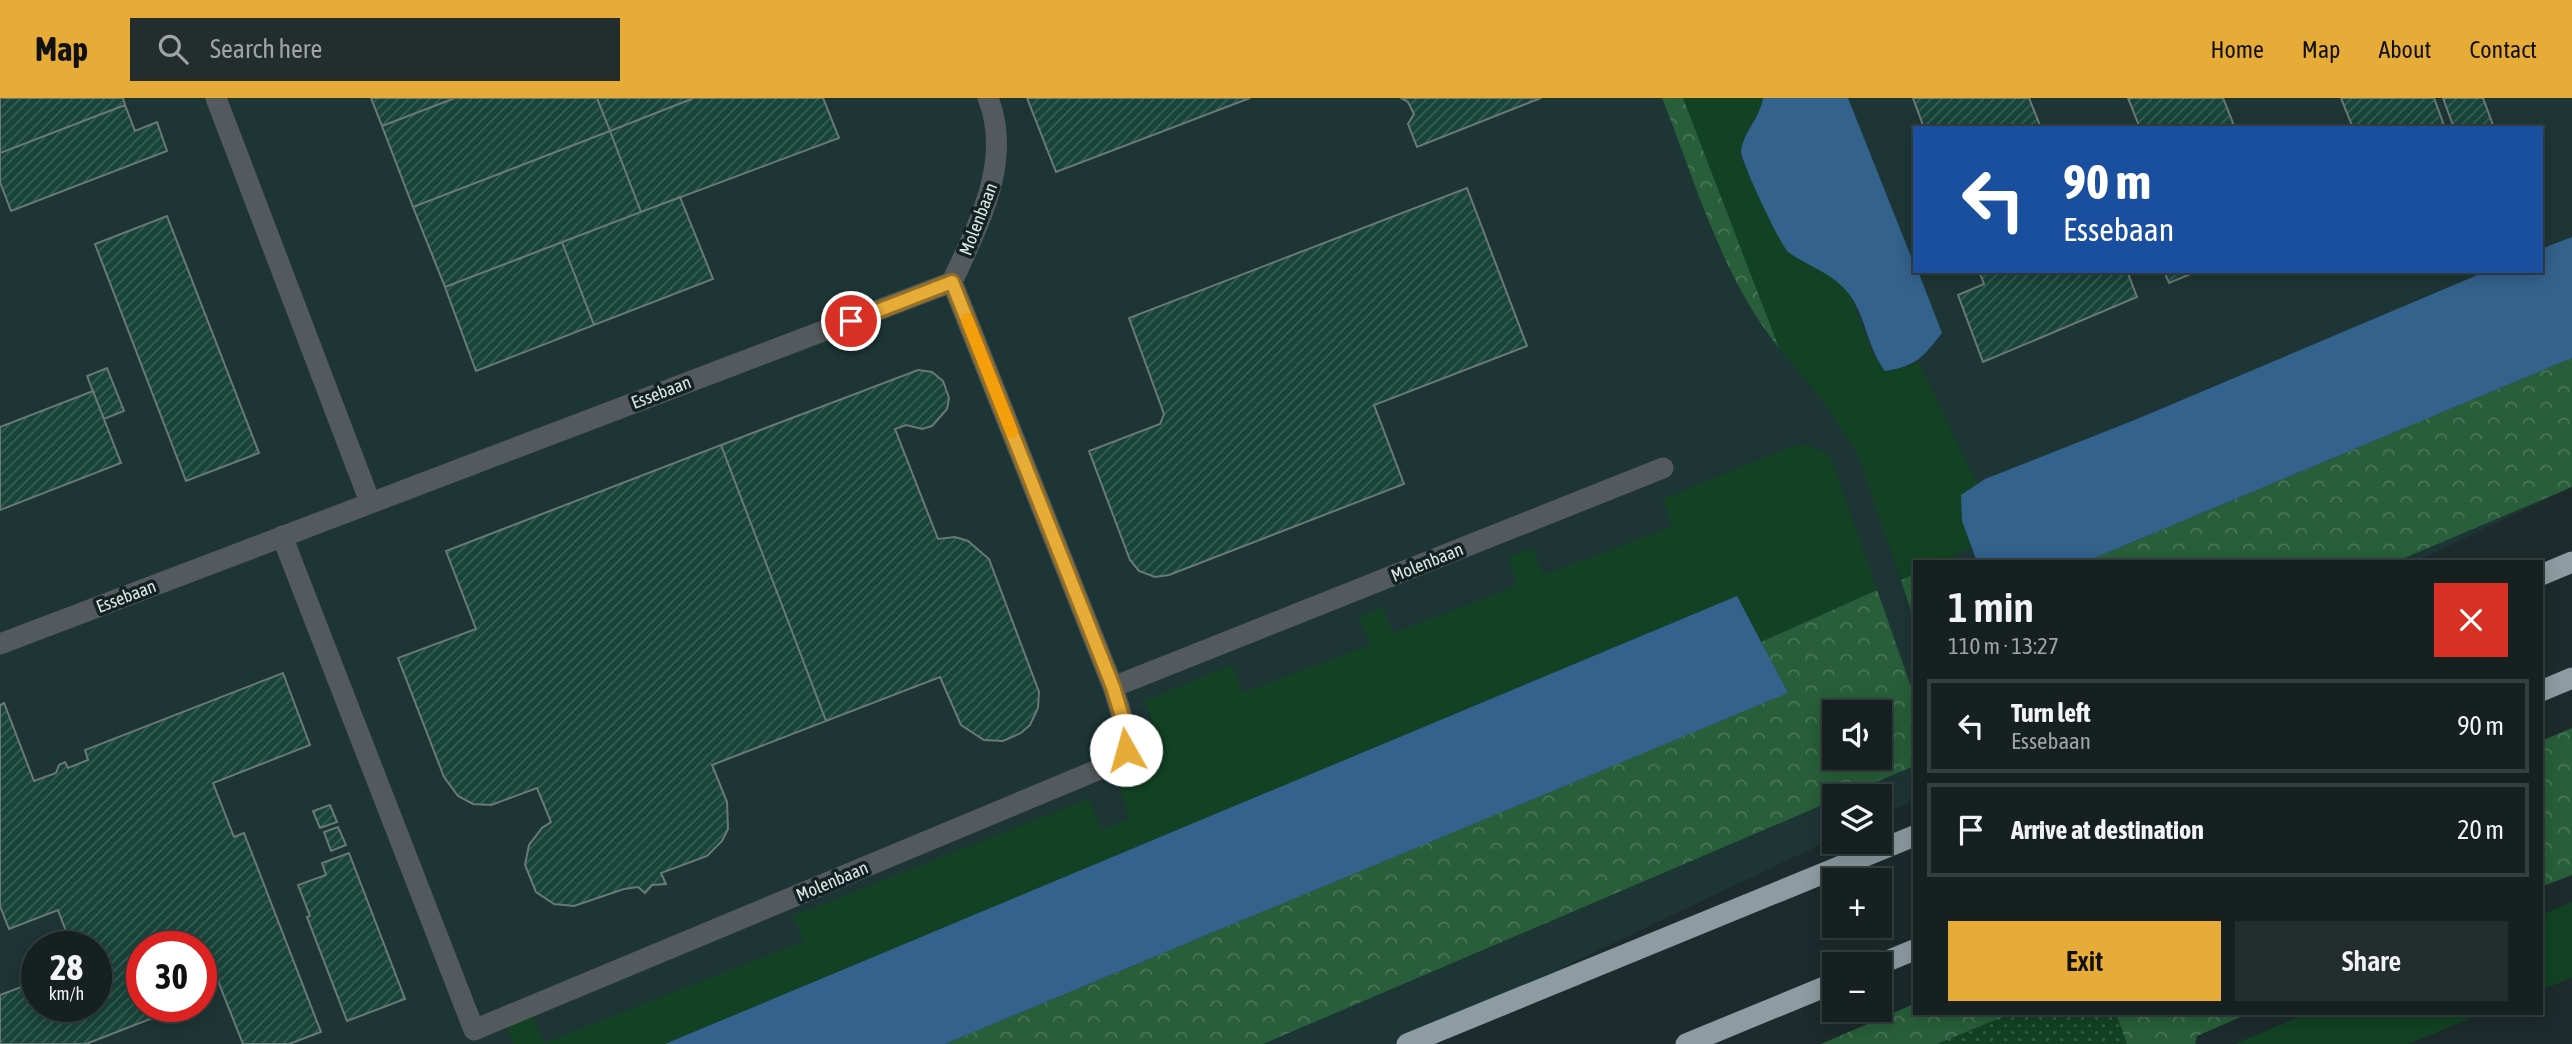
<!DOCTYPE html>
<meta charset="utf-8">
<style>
:root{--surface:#162021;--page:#232d2e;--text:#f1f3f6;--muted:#9ea3a5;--line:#353e3f;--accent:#e7ac37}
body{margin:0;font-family:"Asap Condensed",sans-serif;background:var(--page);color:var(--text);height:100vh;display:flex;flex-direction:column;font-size:26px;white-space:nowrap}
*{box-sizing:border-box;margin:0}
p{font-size:23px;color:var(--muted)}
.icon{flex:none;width:38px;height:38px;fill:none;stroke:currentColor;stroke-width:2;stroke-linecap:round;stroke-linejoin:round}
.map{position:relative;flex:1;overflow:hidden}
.sheet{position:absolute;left:1913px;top:462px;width:630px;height:455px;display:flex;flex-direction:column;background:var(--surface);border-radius:0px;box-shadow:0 4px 18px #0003,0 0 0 2px var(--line)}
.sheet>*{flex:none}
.hud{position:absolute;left:1913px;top:28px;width:630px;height:147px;border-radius:0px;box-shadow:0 4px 18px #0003,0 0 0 2px var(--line);background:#1a4fa0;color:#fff;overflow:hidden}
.tools{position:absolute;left:1822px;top:602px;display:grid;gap:14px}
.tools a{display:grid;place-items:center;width:70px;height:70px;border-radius:0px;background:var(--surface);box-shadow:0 4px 18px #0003,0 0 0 2px var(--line);font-size:35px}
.speed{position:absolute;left:21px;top:833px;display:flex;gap:14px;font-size:35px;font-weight:700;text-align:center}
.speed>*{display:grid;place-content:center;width:91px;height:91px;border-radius:50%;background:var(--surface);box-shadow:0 4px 18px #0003,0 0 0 2px var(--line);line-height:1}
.speed small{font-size:18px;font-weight:400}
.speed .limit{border:10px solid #d22;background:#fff;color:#111}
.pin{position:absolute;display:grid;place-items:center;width:60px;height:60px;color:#fff;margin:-30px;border:4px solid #fff;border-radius:50%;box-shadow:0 2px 7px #0007}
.me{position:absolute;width:77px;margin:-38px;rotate:353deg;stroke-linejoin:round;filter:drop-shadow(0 0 5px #0008)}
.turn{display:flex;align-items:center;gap:24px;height:147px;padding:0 35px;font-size:32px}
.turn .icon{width:91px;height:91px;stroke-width:2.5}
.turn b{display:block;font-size:49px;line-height:60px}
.round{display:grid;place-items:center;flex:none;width:74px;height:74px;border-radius:0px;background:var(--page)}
.summary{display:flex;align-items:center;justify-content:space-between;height:119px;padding:0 35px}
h1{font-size:42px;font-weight:600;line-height:52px}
.action{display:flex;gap:14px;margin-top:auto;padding:14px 35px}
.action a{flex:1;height:80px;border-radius:0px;background:var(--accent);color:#111;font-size:28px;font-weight:600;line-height:80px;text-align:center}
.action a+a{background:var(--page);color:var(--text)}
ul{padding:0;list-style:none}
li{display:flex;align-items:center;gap:21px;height:94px;margin:0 14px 10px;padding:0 21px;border:4px solid var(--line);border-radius:0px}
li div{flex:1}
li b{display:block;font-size:26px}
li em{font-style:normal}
header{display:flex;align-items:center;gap:42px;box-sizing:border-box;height:98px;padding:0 35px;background:var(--accent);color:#111}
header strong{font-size:33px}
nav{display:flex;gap:38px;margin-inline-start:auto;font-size:24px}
.search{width:490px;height:63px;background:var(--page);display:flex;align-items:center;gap:18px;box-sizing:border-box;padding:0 24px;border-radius:0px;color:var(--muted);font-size:26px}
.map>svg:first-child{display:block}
</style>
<header>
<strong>Map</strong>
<div class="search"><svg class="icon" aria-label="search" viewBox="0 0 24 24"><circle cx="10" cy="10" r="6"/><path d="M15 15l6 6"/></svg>Search here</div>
<nav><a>Home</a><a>Map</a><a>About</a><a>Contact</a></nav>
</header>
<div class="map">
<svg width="2572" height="946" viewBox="0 0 2572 946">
<defs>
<pattern id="forest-crowns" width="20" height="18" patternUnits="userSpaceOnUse" patternTransform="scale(1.75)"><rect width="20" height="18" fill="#285f3a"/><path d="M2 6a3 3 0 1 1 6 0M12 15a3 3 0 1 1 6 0" fill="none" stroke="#477656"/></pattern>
<pattern id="park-dots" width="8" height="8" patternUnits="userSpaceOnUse" patternTransform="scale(1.75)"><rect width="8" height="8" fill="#124223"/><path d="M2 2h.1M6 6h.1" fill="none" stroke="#345d43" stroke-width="1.8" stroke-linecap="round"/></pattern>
<pattern id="building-hatch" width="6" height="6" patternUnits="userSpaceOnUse" patternTransform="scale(1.75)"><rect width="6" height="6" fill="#18443a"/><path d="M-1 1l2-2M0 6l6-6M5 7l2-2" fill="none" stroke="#395f56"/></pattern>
</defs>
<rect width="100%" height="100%" fill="#1d2b2c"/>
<path fill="#1e3536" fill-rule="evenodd" d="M0 0H2572V389L2415 464H1914V702L1880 719V698H1834V740L1402 946H0ZM1914 30H2541V173H1914ZM1834 614H1880V660H1834ZM37 849H96V908H37ZM142 849H201V908H142Z"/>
<path fill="#124223" d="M1683 0H1763L1762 9 1745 37 1740 57 1786 152 1828 175 1850 197 1873 257 1908 269 1918 263 1977 386 1961 398 1962 423 1972 450 1942 464H1914V476L1901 482 1858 357 1823 303 1779 250Z
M1809 347 1830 358 1877 492 1761 544 1737 498 665 946H514L506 927 532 917 544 945 804 843 793 818 1089 701 1101 732 1129 721 1120 689 1158 674 1161 653 1145 603 1232 567 1242 595 1370 547 1359 518 1382 509 1393 535 1517 488 1508 460 1533 450 1543 477 1672 429 1663 401 1793 348Z
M2572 804V880L2541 892V817Z
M2308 915H2484L2408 946H2235Z"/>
<path fill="url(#forest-crowns)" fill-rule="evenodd" d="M1662 0H1683L1779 250C1721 178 1696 85 1662 0Z
M2572 260V389L2395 464H2085Z
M1914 476V522L1901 482Z
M1877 492 1914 597V668L1843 698H1834V702L1263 946H945L1787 595 1761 544ZM1834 614H1880V660H1834Z
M2572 630V777L2541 789V643Z
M1914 906V915H2250L2197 938 2195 946H1821Z"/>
<path fill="url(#park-dots)" d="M2012 915H2116L2127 946H1937Z"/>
<path fill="#33628c" d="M1763 0H1848L1914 166V173H1918L1942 235C1923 259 1917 268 1885 273 1867 249 1865 216 1849 196 1833 175 1809 169 1788 154 1781 148 1740 62 1741 53 1744 33 1760 20 1763 0Z
M2572 139V260L2085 464H1977L1962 423 1961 397 1985 381 2137 321 2487 173H2541V151Z
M1737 498 1788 595 945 946H665Z"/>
<path fill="url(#building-hatch)" stroke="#6a7975" stroke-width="2" d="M0 0H123L125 7 0 55Z
M371 0H455L382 28Z
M455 0H597L610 33 413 109 382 28Z
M597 0H694L610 33Z
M694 0H823L839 40 641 114 610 33Z
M1027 0H1250L1056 74Z
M1401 0H1541L1417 49 1408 26 1414 16 1408 4Z
M1913 0H2029L2041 30H1924Z
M2128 0H2223L2235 30H2140Z
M2341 0H2434L2445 30H2353Z
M2443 0H2483L2494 30H2454Z
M125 7 135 33 157 24 167 53 11 113 0 84V55Z
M610 33 641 114 445 189 413 109Z
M1467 90 1527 248 1374 307 1404 386 1169 477 1155 479 1139 473 1130 462 1089 353 1160 326 1164 316 1129 220Z
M680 99 713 181 594 227 562 144Z
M167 118 259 355 186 383 95 146Z
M562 144 594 227 476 273 445 189Z
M1979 173H2127L2137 199 1983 264 1958 197 1984 186Z
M2164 173H2198L2169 185Z
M107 270 124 313 104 321 87 278Z
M918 272 932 274 943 283 949 300 947 311 932 328 922 331 906 327 895 331 938 441 955 439 968 443 989 461 1039 594 1038 610 1030 627 1021 635 1003 643 984 642 961 627 940 579 826 623 721 347Z
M93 293 121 365 0 412V329Z
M721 347 826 623 712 667 727 704 728 731 722 743 707 758 661 775 666 786 652 787 645 795 638 789 624 791 574 808 554 806 536 794 525 767 529 747 542 730 551 724 537 690 491 707 473 706 458 698 444 679 398 560 476 531 446 453Z
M283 575 310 647 213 685 234 739 244 735 321 934 289 946H243L218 883 201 890V849H142V908H166L168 914 86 946H0V897L37 883V908H96V849H72L58 812 9 831 0 808V607L4 605 34 683 56 675 59 667 65 664 68 670 88 662 85 652Z
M330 707 337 724 320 730 313 713Z
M338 729 346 747 331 753 324 734Z
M349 755 405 901 347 923 307 819 310 818 298 787 326 777 322 765Z"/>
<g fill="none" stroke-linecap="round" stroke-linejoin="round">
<path stroke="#53595c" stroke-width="21" d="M216 0 370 404
M282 438 474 932 1114 665 1126 652 1127 635 1113 589 952 184C978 127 1013 63 988 0
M0 546 952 184
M1113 589 1663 370"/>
<path stroke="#8d9ca2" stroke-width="21" d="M2541 477 2572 464
M2541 593 2572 580
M1880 866 1914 852
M1407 946 1914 738
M1686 946 1834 885"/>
</g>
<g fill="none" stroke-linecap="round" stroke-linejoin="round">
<g stroke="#967024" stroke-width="18">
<path id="route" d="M851 223 952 184 1113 589 1127 635 1126 652"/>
</g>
<use href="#route" stroke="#e7ac37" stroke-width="12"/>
<path stroke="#f59e0b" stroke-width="12" d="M967 221 1012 334"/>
</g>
<g text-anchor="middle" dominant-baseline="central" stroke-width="7" stroke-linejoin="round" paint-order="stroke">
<g font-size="18" fill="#dde6e6" stroke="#132222">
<text transform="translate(978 121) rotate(-69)">Molenbaan</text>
<text transform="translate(661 294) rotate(-21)">Essebaan</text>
<text transform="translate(1427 464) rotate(-22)">Molenbaan</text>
<text transform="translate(126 498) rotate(-21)">Essebaan</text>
<text transform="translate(832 783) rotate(-23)">Molenbaan</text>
</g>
</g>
</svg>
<div class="tools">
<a><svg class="icon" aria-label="sound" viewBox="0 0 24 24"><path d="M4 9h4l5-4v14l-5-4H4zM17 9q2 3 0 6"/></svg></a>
<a><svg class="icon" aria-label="layers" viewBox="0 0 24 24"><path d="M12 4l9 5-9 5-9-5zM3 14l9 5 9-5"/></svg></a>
<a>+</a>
<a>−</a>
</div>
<div class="speed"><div>28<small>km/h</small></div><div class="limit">30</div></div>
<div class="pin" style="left:851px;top:223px;background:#d93025"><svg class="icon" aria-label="arrive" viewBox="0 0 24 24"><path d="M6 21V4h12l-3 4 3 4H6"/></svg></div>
<svg class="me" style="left:1126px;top:652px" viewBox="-20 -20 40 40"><circle r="19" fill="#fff"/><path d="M0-13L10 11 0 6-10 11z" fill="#e7ac37"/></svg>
<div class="hud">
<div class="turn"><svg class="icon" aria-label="left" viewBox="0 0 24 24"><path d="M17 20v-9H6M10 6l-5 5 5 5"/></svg><div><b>90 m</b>Essebaan</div></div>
</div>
<section class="sheet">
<div class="summary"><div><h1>1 min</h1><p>110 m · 13:27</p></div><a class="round" style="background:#d93025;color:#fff"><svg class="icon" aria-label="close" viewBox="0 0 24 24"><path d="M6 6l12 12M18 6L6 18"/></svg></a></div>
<ul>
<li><svg class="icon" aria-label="left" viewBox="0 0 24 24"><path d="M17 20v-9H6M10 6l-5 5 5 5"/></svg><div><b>Turn left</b><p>Essebaan</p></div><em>90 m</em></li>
<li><svg class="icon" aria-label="arrive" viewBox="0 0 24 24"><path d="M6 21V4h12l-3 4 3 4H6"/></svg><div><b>Arrive at destination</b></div><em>20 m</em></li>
</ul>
<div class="action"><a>Exit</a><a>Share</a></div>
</section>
</div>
